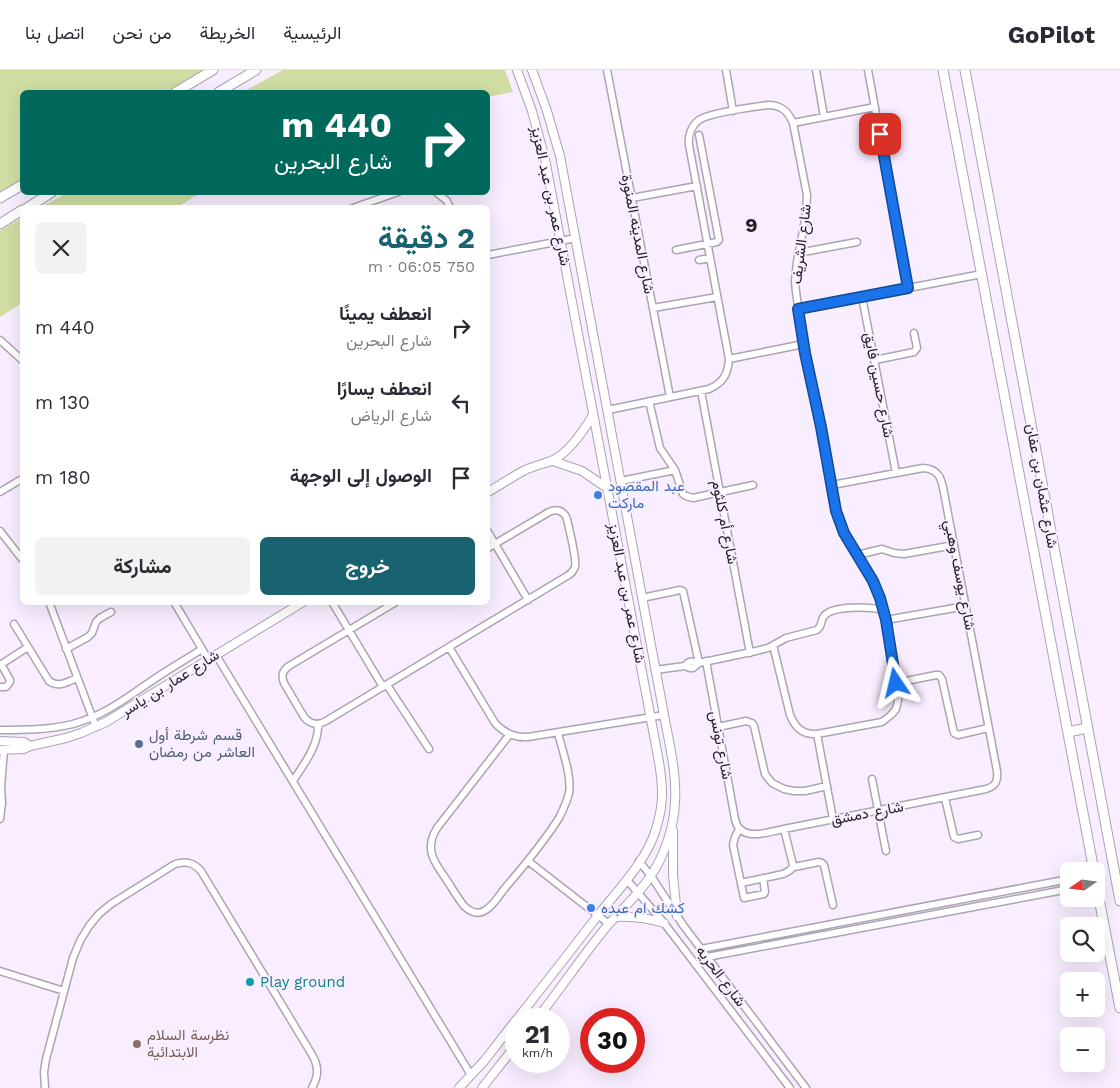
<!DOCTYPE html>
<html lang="ar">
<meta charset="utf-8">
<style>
:root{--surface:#fff;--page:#f2f2f3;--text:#2b2b33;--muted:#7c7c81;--line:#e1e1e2;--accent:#196270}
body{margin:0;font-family:"Work Sans",Vazirmatn,sans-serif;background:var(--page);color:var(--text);direction:rtl;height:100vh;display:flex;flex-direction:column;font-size:19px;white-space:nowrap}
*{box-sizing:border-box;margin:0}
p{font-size:16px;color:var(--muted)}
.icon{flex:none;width:28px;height:28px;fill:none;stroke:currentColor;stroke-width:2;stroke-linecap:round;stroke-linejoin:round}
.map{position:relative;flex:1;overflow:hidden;direction:ltr}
.details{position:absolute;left:20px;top:135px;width:470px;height:400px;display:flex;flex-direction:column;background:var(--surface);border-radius:8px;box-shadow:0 5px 20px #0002;direction:rtl}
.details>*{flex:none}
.hud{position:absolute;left:20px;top:20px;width:470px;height:105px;border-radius:8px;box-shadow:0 5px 20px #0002;direction:rtl;background:#00695c;color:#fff;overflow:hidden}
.needle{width:32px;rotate:256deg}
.fabs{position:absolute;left:1060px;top:792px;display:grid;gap:10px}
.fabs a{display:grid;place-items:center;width:45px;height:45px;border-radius:8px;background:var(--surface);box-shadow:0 5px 20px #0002;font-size:25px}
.speed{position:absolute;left:505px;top:938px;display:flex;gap:10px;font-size:25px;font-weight:700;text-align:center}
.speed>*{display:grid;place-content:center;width:65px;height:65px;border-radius:50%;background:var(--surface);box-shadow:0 5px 20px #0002;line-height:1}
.speed small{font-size:12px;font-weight:400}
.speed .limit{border:8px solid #d22;background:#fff;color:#111}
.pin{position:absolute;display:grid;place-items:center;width:42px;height:42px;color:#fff;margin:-21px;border-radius:10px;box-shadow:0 2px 8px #0006}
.me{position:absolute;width:55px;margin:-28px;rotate:350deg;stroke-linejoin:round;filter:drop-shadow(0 0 4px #0008)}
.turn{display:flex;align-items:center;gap:18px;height:105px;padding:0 15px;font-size:22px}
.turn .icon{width:65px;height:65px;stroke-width:2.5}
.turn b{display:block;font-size:35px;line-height:42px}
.round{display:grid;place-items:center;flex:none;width:52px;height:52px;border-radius:8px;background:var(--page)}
.overview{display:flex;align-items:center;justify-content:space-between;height:85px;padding:0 15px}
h1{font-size:30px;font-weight:700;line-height:38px;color:var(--accent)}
.button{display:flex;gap:10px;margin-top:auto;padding:10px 15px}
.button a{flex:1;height:58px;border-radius:8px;background:var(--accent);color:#fff;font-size:20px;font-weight:700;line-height:58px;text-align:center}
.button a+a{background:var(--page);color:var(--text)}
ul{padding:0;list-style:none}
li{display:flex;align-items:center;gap:15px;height:75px;padding:0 15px}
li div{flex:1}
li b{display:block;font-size:19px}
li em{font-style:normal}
header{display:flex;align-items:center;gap:30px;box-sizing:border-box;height:70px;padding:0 25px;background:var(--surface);border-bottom:1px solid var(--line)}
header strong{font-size:24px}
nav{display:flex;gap:28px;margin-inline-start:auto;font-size:18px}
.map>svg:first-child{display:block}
</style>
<header>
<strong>GoPilot</strong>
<nav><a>الرئيسية</a><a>الخريطة</a><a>من نحن</a><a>اتصل بنا</a></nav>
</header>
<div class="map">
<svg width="1120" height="1018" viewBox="0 0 1120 1018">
<rect width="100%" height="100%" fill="#f8eeff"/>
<path fill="#d0dea3" d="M0 0H205L168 22H22V109L0 123Z
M283 0H505L513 22 488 27V22H243Z
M67 123V122L201 123 177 137H41Z
M22 148V233L0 247V161Z"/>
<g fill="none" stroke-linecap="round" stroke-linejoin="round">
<g stroke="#ada3b3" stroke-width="9">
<path id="minor" d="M607 0 670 327
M726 0 733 41
M816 0 824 47
M868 0 908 218
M793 53 875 37
M436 122 447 131 450 138
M632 128 697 116
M353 138 398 122
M676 180 717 172 719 170 699 65
M798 183 857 172
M488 185 576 168
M699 190 710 188
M862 227 896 403
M653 238 717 227
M798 239 982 204
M0 270 22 290
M729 289 804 274
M875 290 914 282 917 278 914 263
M701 321 750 583
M649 331 660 378 675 400 683 424 686 426 693 428 753 415
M608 340 709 319C723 313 728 304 729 289L689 75C688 66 691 56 699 50 709 43 753 37 768 35 781 35 788 41 793 53L807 125 806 145 797 192 795 211 796 222 805 283 839 449 848 470 873 511 880 528 886 550 898 624V630L896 639 891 645 882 652 817 664C802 665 795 657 790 645L773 575
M621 411 675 400
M0 422 20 410
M0 461 22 489
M488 462 528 530
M857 485 882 479 894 483 904 484 954 475
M642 528 680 520 683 521 699 593
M49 532 96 657
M174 532 208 589
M332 532 383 617
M396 532 289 596C282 601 281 606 284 613L304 647C310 654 318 656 326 651L567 506C571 504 573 502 575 497 577 489 569 459 567 449 564 441 557 438 549 442L488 478
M886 550 966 536
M14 554 49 611C59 618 67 612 77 608
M449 577 495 653C504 663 514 668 528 667L664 645
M66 579 88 567 92 563 96 552 100 548 111 542
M216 585 471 1005
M706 591 735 749C740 773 768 762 784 759L986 719C996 716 998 711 997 701L945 428C942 413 942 399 923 398L832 415
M0 595 28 577
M685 596C688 591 693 590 697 594
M655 600 685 596 690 598H693L699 593 756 581 768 578 786 568 817 560C823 555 820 551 824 546 833 535 870 537 883 540
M896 613 936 605H939L942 609 954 663 958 665 988 658
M387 615 429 679
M0 617H6L10 612V610L1 594
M718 657 746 651 752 653 754 656 765 704 772 713 784 719 794 721H805L827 716
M0 660C24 660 49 660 73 654 105 645 123 630 150 612 167 600 185 590 202 579
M510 664 437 758C424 779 434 792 446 809 452 818 457 827 464 836 469 841 477 845 484 841 493 837 499 825 505 818 524 796 543 773 559 748 563 740 567 732 569 723 572 706 562 680 558 663
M817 664 833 749
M872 709 886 781
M293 711C304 694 319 675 318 654
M945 728 954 767 958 769 978 765
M0 749 2 733 1 718 4 679
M739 759 735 767 733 775 744 828 764 824 765 822 763 808
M528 791 609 854
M639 791 651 806 683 855 806 1018
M793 796 794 797 819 792 822 793 824 795 833 835
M627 810 664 853 790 1018
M741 813 783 804C787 802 793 800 793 795L784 759
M701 879 1069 809
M707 887 1069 819
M0 901 64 921
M45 1018 44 1002 46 989 73 888 80 871 89 856 99 844 111 834 175 794C186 791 193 792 201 801L311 983C319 996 319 1005 312 1018"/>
</g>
<g stroke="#ada3b3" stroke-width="10">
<path id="tertiary" d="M517 0 532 41 545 89 659 692C663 717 664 734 656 759 647 790 619 819 599 844 572 879 545 914 517 949
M532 0 547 41 560 86 664 645C669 673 677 703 675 732 674 757 665 785 650 807 638 825 622 839 608 855 583 885 561 918 537 949
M553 391 582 401 607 418
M488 422C500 415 512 407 525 400 534 396 543 394 551 391 568 384 584 360 593 345
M0 671 24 672 30 676
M0 680 24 679 30 676 66 668 81 663 106 652 303 532
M673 761V805L677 846
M616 847C633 846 648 848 664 853
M459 1018 485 990 516 950
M482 1018 516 975"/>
</g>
<g stroke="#ada3b3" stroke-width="11">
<path id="secondary" d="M943 0 1094 801
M965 0 1120 831
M176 22 213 0
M219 22 256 0
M0 128 22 115
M27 138 52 122
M0 154 22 140
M1068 662 1087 658
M1096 813 1120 938"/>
</g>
<use href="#minor" stroke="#fff" stroke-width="6"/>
<use href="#tertiary" stroke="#fff" stroke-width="8"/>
<use href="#secondary" stroke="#fff" stroke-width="9"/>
</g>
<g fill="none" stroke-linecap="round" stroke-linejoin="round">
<g stroke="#114b97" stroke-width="12">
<path id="route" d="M880 64 908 218 798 239 805 283 821 357 836 441 844 463 873 511 880 528 886 550 896 613"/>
</g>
<use href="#route" stroke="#1a73e8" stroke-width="9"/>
</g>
<g fill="#3f7fe0" stroke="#f8eeff" stroke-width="2">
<circle cx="598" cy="425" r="5"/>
<circle cx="591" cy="838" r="5"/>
</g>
<circle fill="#5c6f8a" stroke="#f8eeff" stroke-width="2" cx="139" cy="674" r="5"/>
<circle fill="#0f9aa8" stroke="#f8eeff" stroke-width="2" cx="250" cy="912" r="5"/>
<circle fill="#8d6e63" stroke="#f8eeff" stroke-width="2" cx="137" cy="974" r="5"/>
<g text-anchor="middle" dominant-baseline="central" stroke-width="4" stroke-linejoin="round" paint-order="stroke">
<g font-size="15" fill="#211e24" stroke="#f8eeff">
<text transform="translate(551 126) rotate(78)">شارع عمر بن عبد العزيز</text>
<text transform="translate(638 164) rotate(79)">شارع المدينه المنورة</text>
<text transform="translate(801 174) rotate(-83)">شارع الشريف</text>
<text transform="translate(879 315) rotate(79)">شارع حسين فايق</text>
<text transform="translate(1042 416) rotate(80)">شارع عثمان بن عفان</text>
<text transform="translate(725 452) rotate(79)">شارع أم كلثوم</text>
<text transform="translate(960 505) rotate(79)">شارع يوسف وهبي</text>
<text transform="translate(627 523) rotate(79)">شارع عمر بن عبد العزيز</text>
<text transform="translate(170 613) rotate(-32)">شارع عمار بن ياسر</text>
<text transform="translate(721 675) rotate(79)">شارع تونس</text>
<text transform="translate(867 743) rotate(-11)">شارع دمشق</text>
<text transform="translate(721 906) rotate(53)">شارع الحريه</text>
</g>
<g font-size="15" fill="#366cbe" stroke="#f8eeff" text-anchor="start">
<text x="608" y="416">عبد المقصود<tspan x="608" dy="17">ماركت</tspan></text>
<text x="601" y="838">كشك ام عبده</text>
</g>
<g font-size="15" fill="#4e5e75" stroke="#f8eeff" text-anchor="start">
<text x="149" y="665">قسم شرطة أول<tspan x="149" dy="17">العاشر من رمضان</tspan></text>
</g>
<g font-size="15" fill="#0d838f" stroke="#f8eeff" text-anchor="start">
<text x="260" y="912">Play ground</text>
</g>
<g font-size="15" fill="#785e54" stroke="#f8eeff" text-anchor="start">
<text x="147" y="965">نظرسة السلام<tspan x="147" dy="17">الابتدائية</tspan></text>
</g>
<g font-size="20" font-weight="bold" letter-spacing="1" fill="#211e24" stroke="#f8eeff">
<text x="752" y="155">9</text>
</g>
</g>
</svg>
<div class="fabs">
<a><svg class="needle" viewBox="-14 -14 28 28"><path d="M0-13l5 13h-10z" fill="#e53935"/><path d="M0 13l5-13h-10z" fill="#7c7c81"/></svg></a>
<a><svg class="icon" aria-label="search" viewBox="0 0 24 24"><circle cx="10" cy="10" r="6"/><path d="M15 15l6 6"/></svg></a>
<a>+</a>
<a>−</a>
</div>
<div class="speed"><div>21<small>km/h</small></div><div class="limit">30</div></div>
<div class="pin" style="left:880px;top:64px;background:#d93025"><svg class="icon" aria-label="arrive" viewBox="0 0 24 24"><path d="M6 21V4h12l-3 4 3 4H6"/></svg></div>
<svg class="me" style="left:896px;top:613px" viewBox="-20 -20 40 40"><path d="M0-17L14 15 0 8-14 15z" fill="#1a73e8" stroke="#fff" stroke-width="4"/></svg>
<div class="hud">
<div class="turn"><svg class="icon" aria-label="right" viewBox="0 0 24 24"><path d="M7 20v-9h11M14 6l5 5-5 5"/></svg><div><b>440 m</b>شارع البحرين</div></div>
</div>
<section class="details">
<div class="overview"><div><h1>2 دقيقة</h1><p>750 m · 06:05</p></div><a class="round"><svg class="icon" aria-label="close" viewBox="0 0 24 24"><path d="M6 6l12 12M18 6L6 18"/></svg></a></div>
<ul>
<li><svg class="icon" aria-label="right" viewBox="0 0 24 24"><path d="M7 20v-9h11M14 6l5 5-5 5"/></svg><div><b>انعطف يمينًا</b><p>شارع البحرين</p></div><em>440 m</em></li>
<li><svg class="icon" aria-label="left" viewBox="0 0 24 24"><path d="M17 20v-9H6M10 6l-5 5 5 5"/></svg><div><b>انعطف يسارًا</b><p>شارع الرياض</p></div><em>130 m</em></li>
<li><svg class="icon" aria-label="arrive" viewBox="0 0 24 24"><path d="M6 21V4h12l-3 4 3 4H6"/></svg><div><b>الوصول إلى الوجهة</b></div><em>180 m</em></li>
</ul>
<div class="button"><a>خروج</a><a>مشاركة</a></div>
</section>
</div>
